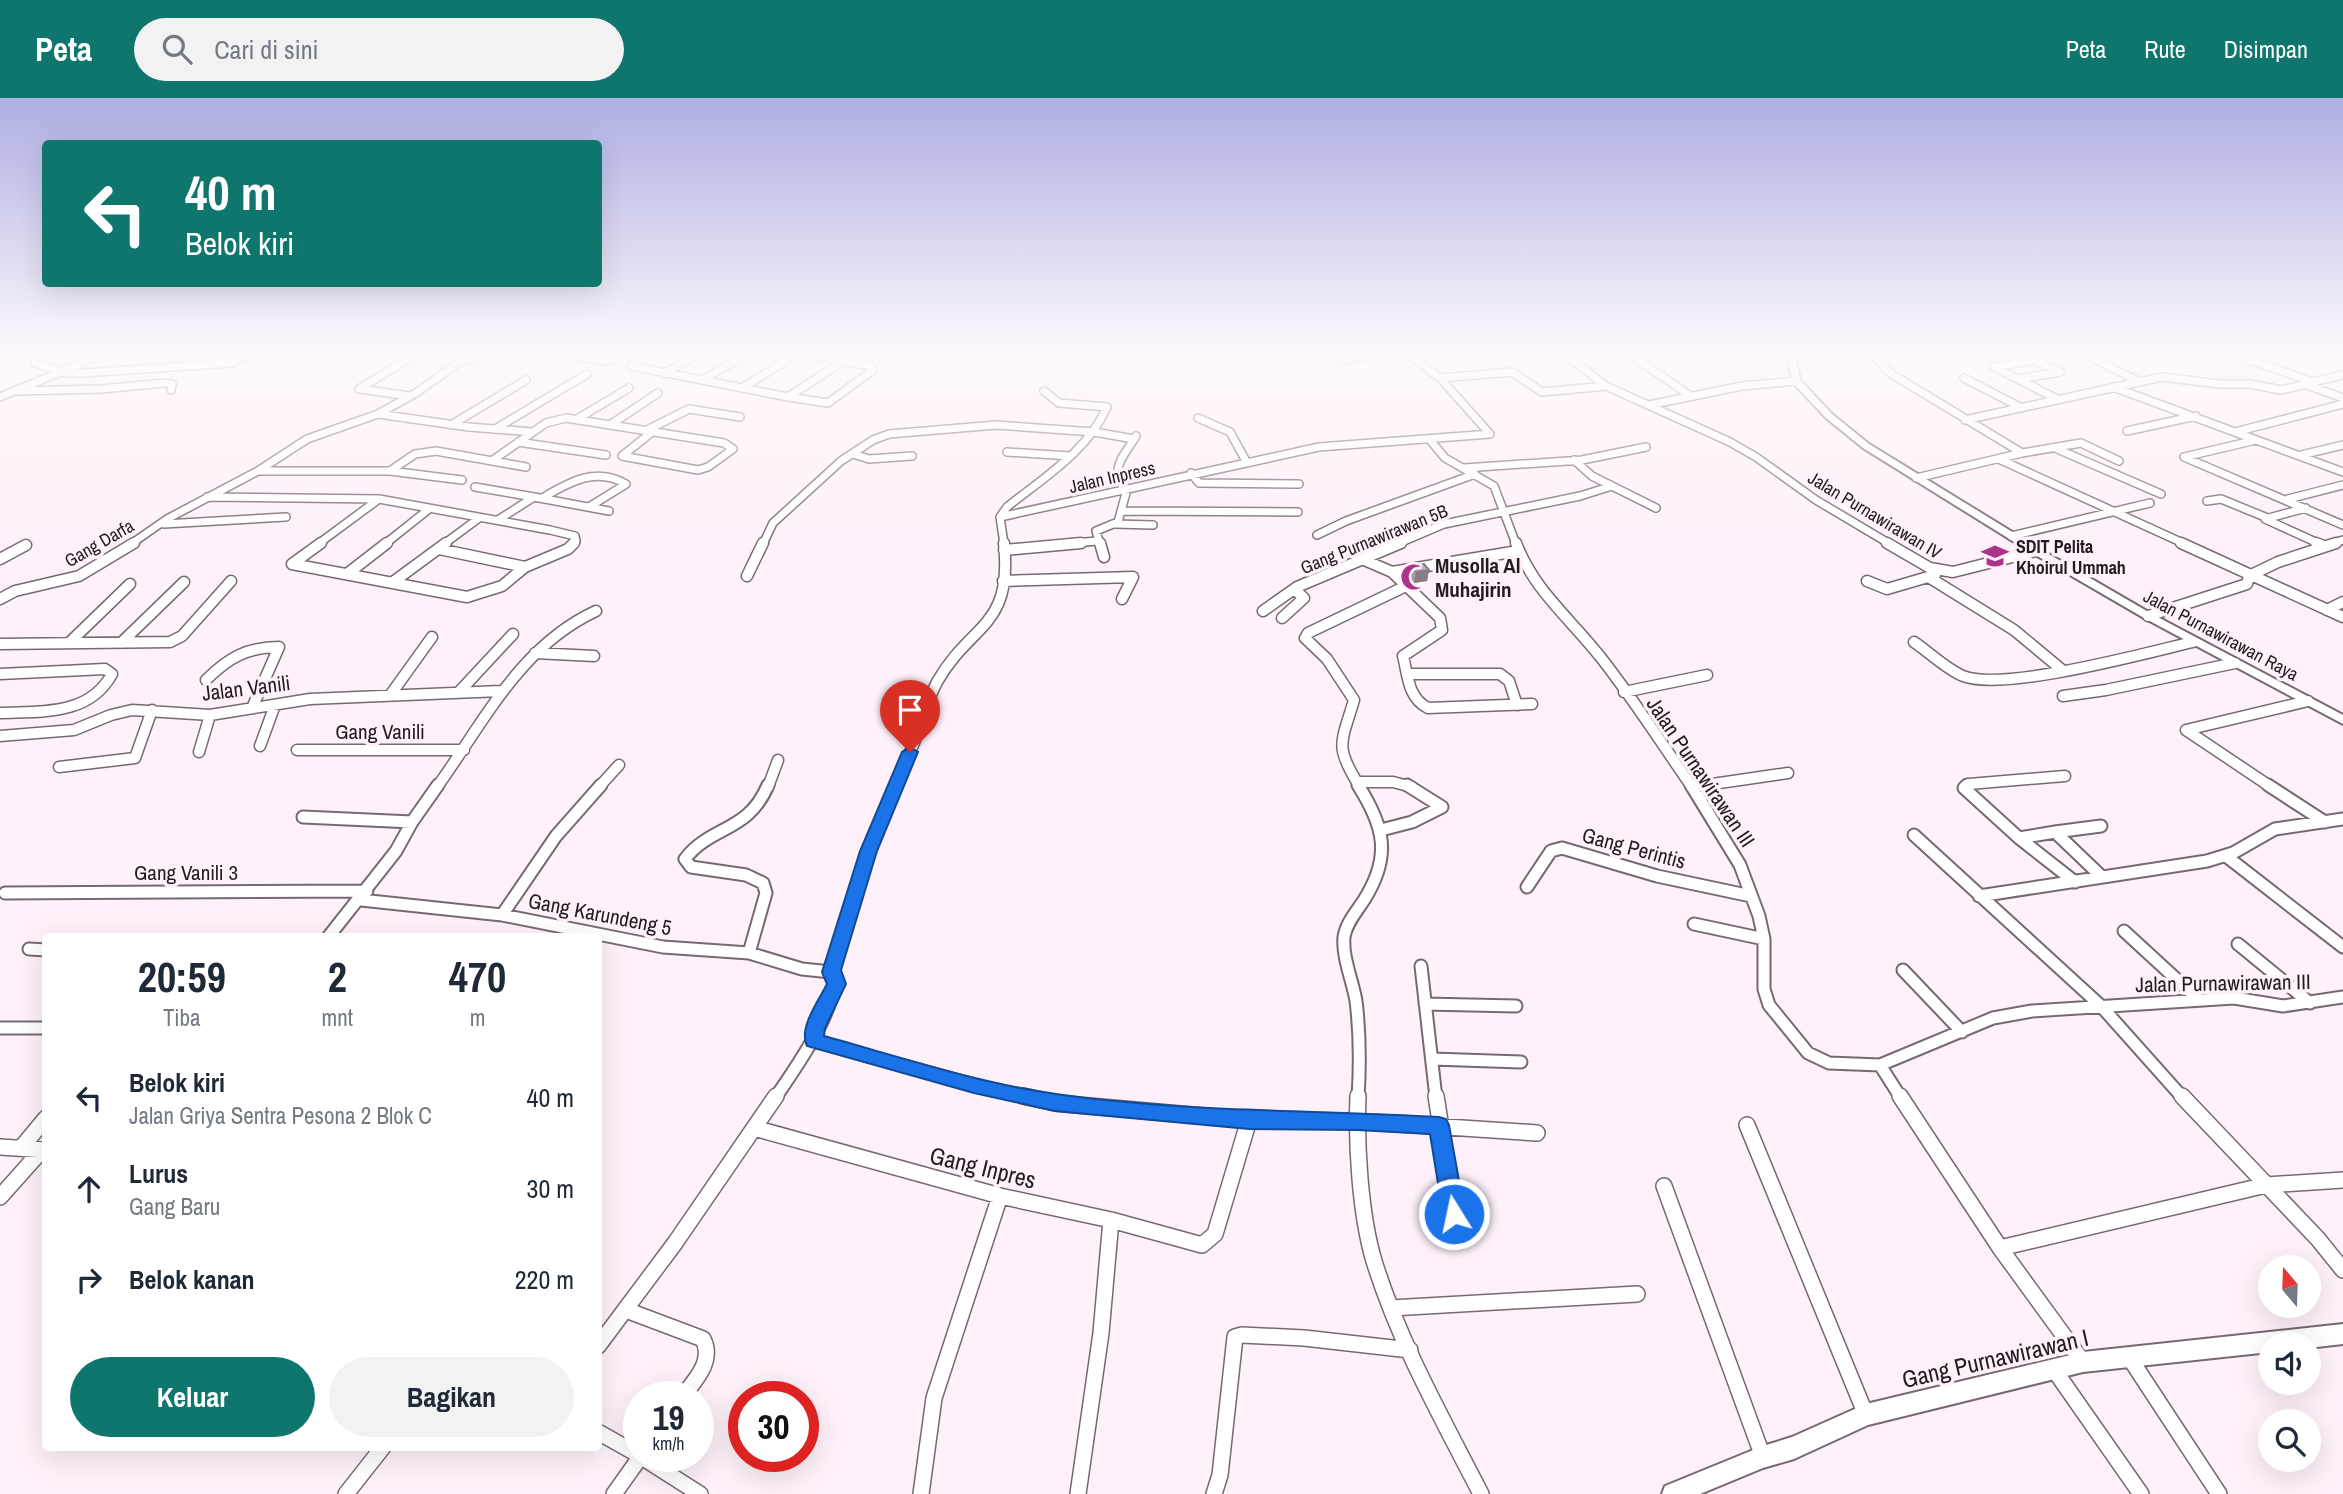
<!DOCTYPE html>
<html lang="id">
<style>
:root{--surface:#fff;--page:#f2f2f3;--text:#1f2937;--muted:#747a83;--accent:#0f766e}
body{margin:0;font-family:"Archivo Narrow",sans-serif;background:var(--page);color:var(--text);height:100vh;display:flex;flex-direction:column;font-size:26px;white-space:nowrap}
*{box-sizing:border-box;margin:0}
p{font-size:23px;color:var(--muted)}
.icon{flex:none;width:38px;height:38px;fill:none;stroke:currentColor;stroke-width:2;stroke-linecap:round;stroke-linejoin:round}
.map{position:relative;flex:1;overflow:hidden}
.side{position:absolute;left:42px;top:835px;width:560px;height:518px;display:flex;flex-direction:column;background:var(--surface);border-radius:7px;box-shadow:0 7px 28px #0002}
.side>*{flex:none}
.guide{position:absolute;left:42px;top:42px;width:560px;height:147px;border-radius:7px;box-shadow:0 7px 28px #0002;background:#0f766e;color:#fff;overflow:hidden}
.needle{width:46px;rotate:341deg}
.controls{position:absolute;left:2258px;top:1157px;display:grid;gap:14px}
.controls a{display:grid;place-items:center;width:63px;height:63px;border-radius:50%;background:var(--surface);box-shadow:0 7px 28px #0002;font-size:35px}
.speed{position:absolute;left:623px;top:1283px;display:flex;gap:14px;font-size:35px;font-weight:700;text-align:center}
.speed>*{display:grid;place-content:center;width:91px;height:91px;border-radius:50%;background:var(--surface);box-shadow:0 7px 28px #0002;line-height:1}
.speed small{font-size:18px;font-weight:400}
.speed .limit{border:10px solid #d22;background:#fff;color:#111}
.pin{position:absolute;display:grid;place-items:center;width:60px;height:60px;color:#fff;margin:-72px -30px;border-radius:50% 50% 50% 0;rotate:-45deg;box-shadow:0 0 7px #0007}
.pin .icon{rotate:45deg}
.me{position:absolute;width:77px;margin:-38px;rotate:350deg;stroke-linejoin:round;filter:drop-shadow(0 0 5px #0008)}
.turn{display:flex;align-items:center;gap:24px;height:147px;padding:0 28px;font-size:32px}
.turn .icon{width:91px;height:91px;stroke-width:2.5}
.turn b{display:block;font-size:49px;line-height:60px}
.eta{display:flex;justify-content:space-evenly;align-items:center;height:119px;text-align:center}
.eta b{font-size:42px;font-weight:800;line-height:49px}
.primary-button{display:flex;gap:14px;margin-top:auto;padding:14px 28px}
.primary-button a{flex:1;height:80px;border-radius:42px;background:var(--accent);color:#fff;font-size:28px;font-weight:800;line-height:80px;text-align:center}
.primary-button a+a{background:var(--page);color:var(--text)}
ul{padding:0;list-style:none}
li{display:flex;align-items:center;gap:21px;height:91px;padding:0 28px}
li div{flex:1}
li b{display:block;font-size:26px}
li em{font-style:normal}
header{display:flex;align-items:center;gap:42px;box-sizing:border-box;height:98px;padding:0 35px;background:var(--accent);color:#fff}
header strong{font-size:33px}
nav{display:flex;gap:38px;margin-inline-start:auto;font-size:24px}
.search{width:490px;height:63px;background:var(--page);display:flex;align-items:center;gap:18px;box-sizing:border-box;padding:0 24px;border-radius:38px;color:var(--muted);font-size:26px}
.map>svg:first-child{display:block}
</style>
<header>
<strong>Peta</strong>
<div class="search"><svg class="icon" aria-label="search" viewBox="0 0 24 24"><circle cx="10" cy="10" r="6"/><path d="M15 15l6 6"/></svg>Cari di sini</div>
<nav><a>Peta</a><a>Rute</a><a>Disimpan</a></nav>
</header>
<div class="map">
<svg width="2343" height="1396" viewBox="0 0 2343 1396">
<rect width="100%" height="100%" fill="#fef1f9"/>
<g fill="none" stroke-linecap="round" stroke-linejoin="round">
<g stroke="#776972" stroke-width="10">
<path id="minor-far3" d="M560 255 606 263 626 255
M651 255 631 268 788 299 842 264
M1564 255 1606 288 1730 344 1756 359 1816 402 1890 446
M1628 255 1689 297
M1871 255 1890 275 2022 355 1916 380
M2083 255 2138 283
M2230 255 2313 284 2343 277
M1343 262 1381 255
M35 265 64 275H84L232 265 251 255
M1994 269 2034 262 2060 274 2018 281
M1994 269 2059 302
M664 276 700 255
M1440 280 1512 274 1542 294 1606 288
M1964 280 2022 310
M702 282 749 255
M2307 287 2343 300
M2113 289 2343 374
M742 290 798 255
M18 293 101 291 165 285 172 286 171 292
M410 298 359 291 418 255
M0 299 106 255
M788 299 828 305 873 272 870 268 800 255
M1649 307 1742 288 1796 283
M378 316 416 295 461 263 494 255
M1198 320 1230 334 1246 363
M577 321 629 290
M1965 322 2162 279 2219 286H2250L2281 292 2316 284
M451 327 526 282
M610 327 658 295
M495 331 587 276
M645 333 689 311 740 319
M2127 333 2196 318
M2235 334 2343 306
M1430 342 1445 360 1494 388 1516 446
M2256 342 2184 359 2343 427
M518 344 606 357
M2055 350 2161 396
M1007 354 1070 358
M2022 355 2081 345 2119 363
M853 356 869 361 912 358
M2301 357 2343 347
M493 362 546 325 566 320 724 345 733 351 708 369 698 372 622 358 652 334
M1574 362 1592 378 1656 410
M2001 362 2185 446
M1464 370 1582 362 1646 349
M258 373 307 341 378 316 469 329 532 334
M390 373 415 356 436 353 526 369
M1191 375 1199 385 1299 386
M475 389 534 399
M207 399 379 401
M544 399C571 383 596 369 626 386L589 409
M379 401 550 432 575 438 576 443 573 446
M2288 401 2343 387
M2207 403 2221 401 2265 419
M2306 410 2265 421 2320 446
M1123 413 1298 414
M1000 419 1319 349 1490 336 1440 280 1407 255
M498 422 534 399 609 413
M164 426 286 419
M1115 426 1153 427
M1317 437 1346 423 1475 376
M2011 438 2150 405
M131 446 167 421 258 373H390L462 382
M318 446 379 401
M385 446 429 411
M444 446 479 420
M763 446 773 425 841 363 873 342 889 336 996 327 1094 334 1134 341
M1004 446 1000 419 1007 409C1043 380 1088 353 1107 309L1059 305 1044 293
M1063 446 1097 443
M1100 446 1096 433 1118 424 1126 395C1110 367 1121 363 1136 338
M1397 446 1444 426 1580 398 1612 388
M2330 446 2343 442"/>
</g>
<g stroke="#776972" stroke-width="13">
<path id="minor-far2" d="M321 445 292 466 467 499 502 488 525 469 568 451 574 445
M1100 445 1104 459
M1516 445C1534 493 1571 521 1602 561 1634 602 1662 646 1692 689
M1887 445 1930 470 1953 474 2036 453
M2181 445 2343 519
M2316 445 2324 448
M439 451 525 469
M1004 452 1081 445
M0 461 26 447
M1362 461 1392 474 1440 520 1442 532 1403 558C1408 578 1408 600 1428 610L1532 606
M1392 474 1518 453
M347 476 387 445
M747 478 763 445
M1930 480 2014 532 2061 571
M1003 483 1133 479 1122 501
M1867 483 1887 491 1935 477
M393 484 446 445
M0 501 15 493 79 478 134 445
M2327 512 2343 504
M1263 513 1297 489 1401 445
M2148 518 2247 486 2249 478 2278 464 2336 445
M1282 520 1304 500 1295 492
M1914 544C1929 554 1946 571 1963 578 2003 594 2146 555 2193 544
M69 545 130 486
M121 545 184 484
M0 546 170 544 182 538 231 483
M535 555 594 558
M0 576 105 571 112 576C89 618 42 613 0 615
M1408 576H1500L1509 583 1517 607
M206 582C228 560 247 549 279 549L252 610
M459 594 513 536
M1624 594 1707 577
M391 596 432 539
M2063 598 2106 592 2235 565
M0 638 74 632 111 617 132 612 210 617 310 601 501 593
M260 648 275 607
M297 652H464
M199 654 210 617
M59 669 135 660 152 612
M1358 684H1393L1412 689
M437 689C484 624 520 548 596 513
M599 689 619 667
M768 689 778 662
M895 689C903 669 913 650 920 629 925 613 929 599 937 584 971 524 1013 531 1004 445
M1360 689C1334 648 1341 646 1354 602L1327 561 1305 540 1308 535 1406 488
M1692 689 1788 675
M1965 689 1969 686 2065 678
M2271 689 2186 632 2308 603"/>
</g>
<g stroke="#776972" stroke-width="15">
<path id="minor-far1" d="M1691 687 1740 767 1759 818 1764 841V891L1769 907 1808 955 1829 965 1880 967 1993 920 2032 913 2234 900 2283 908 2343 899
M1967 687 1964 690 2019 740 2075 784
M2268 687 2325 724
M1692 689 1703 687
M303 719 412 724
M2101 728 2055 734 2102 779
M1381 732 1412 724 1442 709 1407 687
M1914 737 2101 908 2183 1000
M2019 740 2055 734
M2226 758 2343 849
M1527 789 1551 753 1562 750 1657 778 1751 798
M5 795 367 793
M1979 798 2207 763 2233 755 2275 731 2343 721
M361 802 502 817 663 849 749 855 802 871 831 874
M502 817 556 738 601 687
M1694 826 1764 841
M2124 833 2198 901
M329 838 396 753 412 724 438 687
M2238 846 2310 905
M29 851 46 852
M749 855 766 795 763 785 746 777 691 769 685 761C711 727 748 735 768 687
M1421 868 1436 1000
M1903 872 1962 934
M1425 906 1516 908
M0 930H46
M814 943 974 987 1031 1000
M1432 961 1521 964
M1880 967 1901 1000
M775 1000C791 977 846 900 831 874L868 753 896 687
M1358 1000C1360 968 1360 935 1356 903 1353 884 1342 859 1344 839 1346 825 1357 813 1364 802 1392 758 1384 728 1358 687"/>
</g>
<g stroke="#776972" stroke-width="18">
<path id="minor" d="M1023 998 1055 1005 1249 1022 1357 1023 1537 1035
M1358 998C1356 1046 1360 1116 1374 1163 1399 1244 1442 1320 1481 1396
M1436 998 1458 1138
M1900 998 2000 1150 2083 1264
M2182 998 2318 1141 2343 1172
M1747 1027 1866 1317
M754 1030 1000 1098 1111 1122 1202 1147 1215 1136 1249 1022
M0 1049 46 1052
M21 1050 46 1020
M1664 1088 1763 1359
M0 1099 41 1053
M2000 1150 2266 1087 2343 1082
M1391 1210 1637 1196
M626 1212 703 1241C714 1263 696 1281 683 1298
M598 1248 675 1145 776 998
M2129 1259 2219 1396
M2055 1273 2141 1396
M598 1334 639 1357
M640 1358 700 1396
M346 1396 383 1349
M614 1396 641 1358
M921 1396 934 1300 1000 1098
M1078 1396 1101 1235 1111 1122
M1214 1396 1220 1377 1235 1239 1242 1237 1304 1240 1410 1252"/>
</g>
<g stroke="#776972" stroke-width="4">
<path id="tertiary" d="M1786 255H1794L1800 282 1832 316 1869 346 2040 451 2152 516 2343 617V626L2144 520 2032 455 1863 350 1826 320 1793 285Z
M2343 1226V1246L2308 1250V1246H2270V1254L2083 1274 1868 1327 1794 1361 1763 1370 1700 1396H1662L1665 1388 1763 1348 1792 1339 1866 1306 2083 1254Z"/>
</g>
<use href="#minor-far3" stroke="#fff" stroke-width="7"/>
<use href="#minor-far2" stroke="#fff" stroke-width="10"/>
<use href="#minor-far1" stroke="#fff" stroke-width="11"/>
<use href="#minor" stroke="#fff" stroke-width="15"/>
<use href="#tertiary" fill="#fff" fill-rule="evenodd"/>
</g>
<path fill="#a799a2" d="M1409 468 1429 472 1427 483 1414 485 1408 479Z"/>
<path fill="#887d84" d="M1429 472 1427 483 1414 485 1416 474Z"/>
<path fill="#c2b2bc" stroke="#887d84" stroke-width="2" d="M1424 466 1429 472 1416 474 1409 468Z"/>
<linearGradient id="sky" x2="0" y2="1"><stop stop-color="#adaee2"/><stop offset="0.57" stop-color="#fff9fc"/><stop offset="1" stop-color="#fff9fc" stop-opacity="0"/></linearGradient>
<rect width="2343" height="451" fill="url(#sky)"/>
<path fill="#1a73e8" stroke="#114b97" stroke-width="2" d="M910 649 918 654 877 753 841 872 846 886 825 930 824 938C900 959 978 985 1056 996 1183 1014 1311 1012 1439 1019L1446 1021 1449 1027 1465 1116 1462 1123 1454 1126 1447 1123 1443 1116 1430 1036 1357 1032 1249 1031 1055 1013 974 995 807 948C798 930 819 902 827 886L822 874 860 753 902 654Z"/>
<defs>
<g id="school-bare" transform="scale(2.1)"><path d="M0-5L7-2L0 1L-7-2ZM-4 1L0 2.5L4 1V4Q0 6-4 4Z" fill="#ab3389" stroke="#fef1f9" stroke-width="2.5" paint-order="stroke"/></g>
<g id="mosque-bare" transform="scale(2.1)"><path d="M3.5-4.9A6 6 0 1 0 3.5 4.9A5 5 0 1 1 3.5-4.9Z" fill="#ab3389" stroke="#fef1f9" stroke-width="2.5" paint-order="stroke"/></g>
</defs>
<g fill-rule="evenodd">
<use href="#school-bare" x="1995" y="458"/>
<use href="#mosque-bare" x="1414" y="479"/>
</g>
<g text-anchor="middle" dominant-baseline="central" stroke-width="7" stroke-linejoin="round" paint-order="stroke">
<g font-size="18" fill="#221c20" stroke="#fef1f9">
<text transform="translate(1112 379) rotate(-13)">Jalan Inpress</text>
<text transform="translate(1875 417) rotate(31)">Jalan Purnawirawan IV</text>
<text transform="translate(1374 441) rotate(-22)">Gang Purnawirawan 5B</text>
<text transform="translate(99 445) rotate(-30)">Gang Darfa</text>
<text transform="translate(2221 537) rotate(28)">Jalan Purnawirawan Raya</text>
</g>
<g font-size="18" font-weight="bold" fill="#221c20" stroke="#fef1f9" text-anchor="start">
<text x="2016" y="448">SDIT Pelita<tspan x="2016" dy="21">Khoirul Ummah</tspan></text>
</g>
<g font-size="21" font-weight="bold" fill="#221c20" stroke="#fef1f9" text-anchor="start">
<text x="1435" y="467">Musolla Al<tspan x="1435" dy="24">Muhajirin</tspan></text>
</g>
<g font-size="21" fill="#221c20" stroke="#fef1f9">
<text transform="translate(246 590) rotate(-7)">Jalan Vanili</text>
<text x="380" y="633">Gang Vanili</text>
<text transform="translate(1701 674) rotate(56)">Jalan Purnawirawan III</text>
<text transform="translate(1634 750) rotate(15)">Gang Perintis</text>
<text x="186" y="774">Gang Vanili 3</text>
<text transform="translate(600 816) rotate(11)">Gang Karundeng 5</text>
<text transform="translate(2223 885) rotate(-1)">Jalan Purnawirawan III</text>
</g>
<g font-size="24" fill="#221c20" stroke="#fef1f9">
<text transform="translate(983 1069) rotate(14)">Gang Inpres</text>
<text transform="translate(1995 1260) rotate(-13)">Gang Purnawirawan I</text>
</g>
</g>
</svg>
<div class="controls">
<a><svg class="needle" viewBox="-14 -14 28 28"><path d="M0-13l5 13h-10z" fill="#e53935"/><path d="M0 13l5-13h-10z" fill="#747a83"/></svg></a>
<a><svg class="icon" aria-label="sound" viewBox="0 0 24 24"><path d="M4 9h4l5-4v14l-5-4H4zM17 9q2 3 0 6"/></svg></a>
<a><svg class="icon" aria-label="search" viewBox="0 0 24 24"><circle cx="10" cy="10" r="6"/><path d="M15 15l6 6"/></svg></a>
</div>
<div class="speed"><div>19<small>km/h</small></div><div class="limit">30</div></div>
<div class="pin" style="left:910px;top:654px;background:#d93025"><svg class="icon" aria-label="arrive" viewBox="0 0 24 24"><path d="M6 21V4h12l-3 4 3 4H6"/></svg></div>
<svg class="me" style="left:1454px;top:1116px" viewBox="-20 -20 40 40"><circle r="17" fill="#1a73e8" stroke="#fff" stroke-width="3"/><path d="M0-11L8 9 0 5-8 9z" fill="#fff"/></svg>
<div class="guide">
<div class="turn"><svg class="icon" aria-label="left" viewBox="0 0 24 24"><path d="M17 20v-9H6M10 6l-5 5 5 5"/></svg><div><b>40 m</b>Belok kiri</div></div>
</div>
<section class="side">
<div class="eta">
<div><b>20:59</b><p>Tiba</p></div>
<div><b>2</b><p>mnt</p></div>
<div><b>470</b><p>m</p></div>
</div>
<ul>
<li><svg class="icon" aria-label="left" viewBox="0 0 24 24"><path d="M17 20v-9H6M10 6l-5 5 5 5"/></svg><div><b>Belok kiri</b><p>Jalan Griya Sentra Pesona 2 Blok C</p></div><em>40 m</em></li>
<li><svg class="icon" aria-label="ahead" viewBox="0 0 24 24"><path d="M12 20V5M6 11l6-6 6 6"/></svg><div><b>Lurus</b><p>Gang Baru</p></div><em>30 m</em></li>
<li><svg class="icon" aria-label="right" viewBox="0 0 24 24"><path d="M7 20v-9h11M14 6l5 5-5 5"/></svg><div><b>Belok kanan</b></div><em>220 m</em></li>
</ul>
<div class="primary-button"><a>Keluar</a><a>Bagikan</a></div>
</section>
</div>
